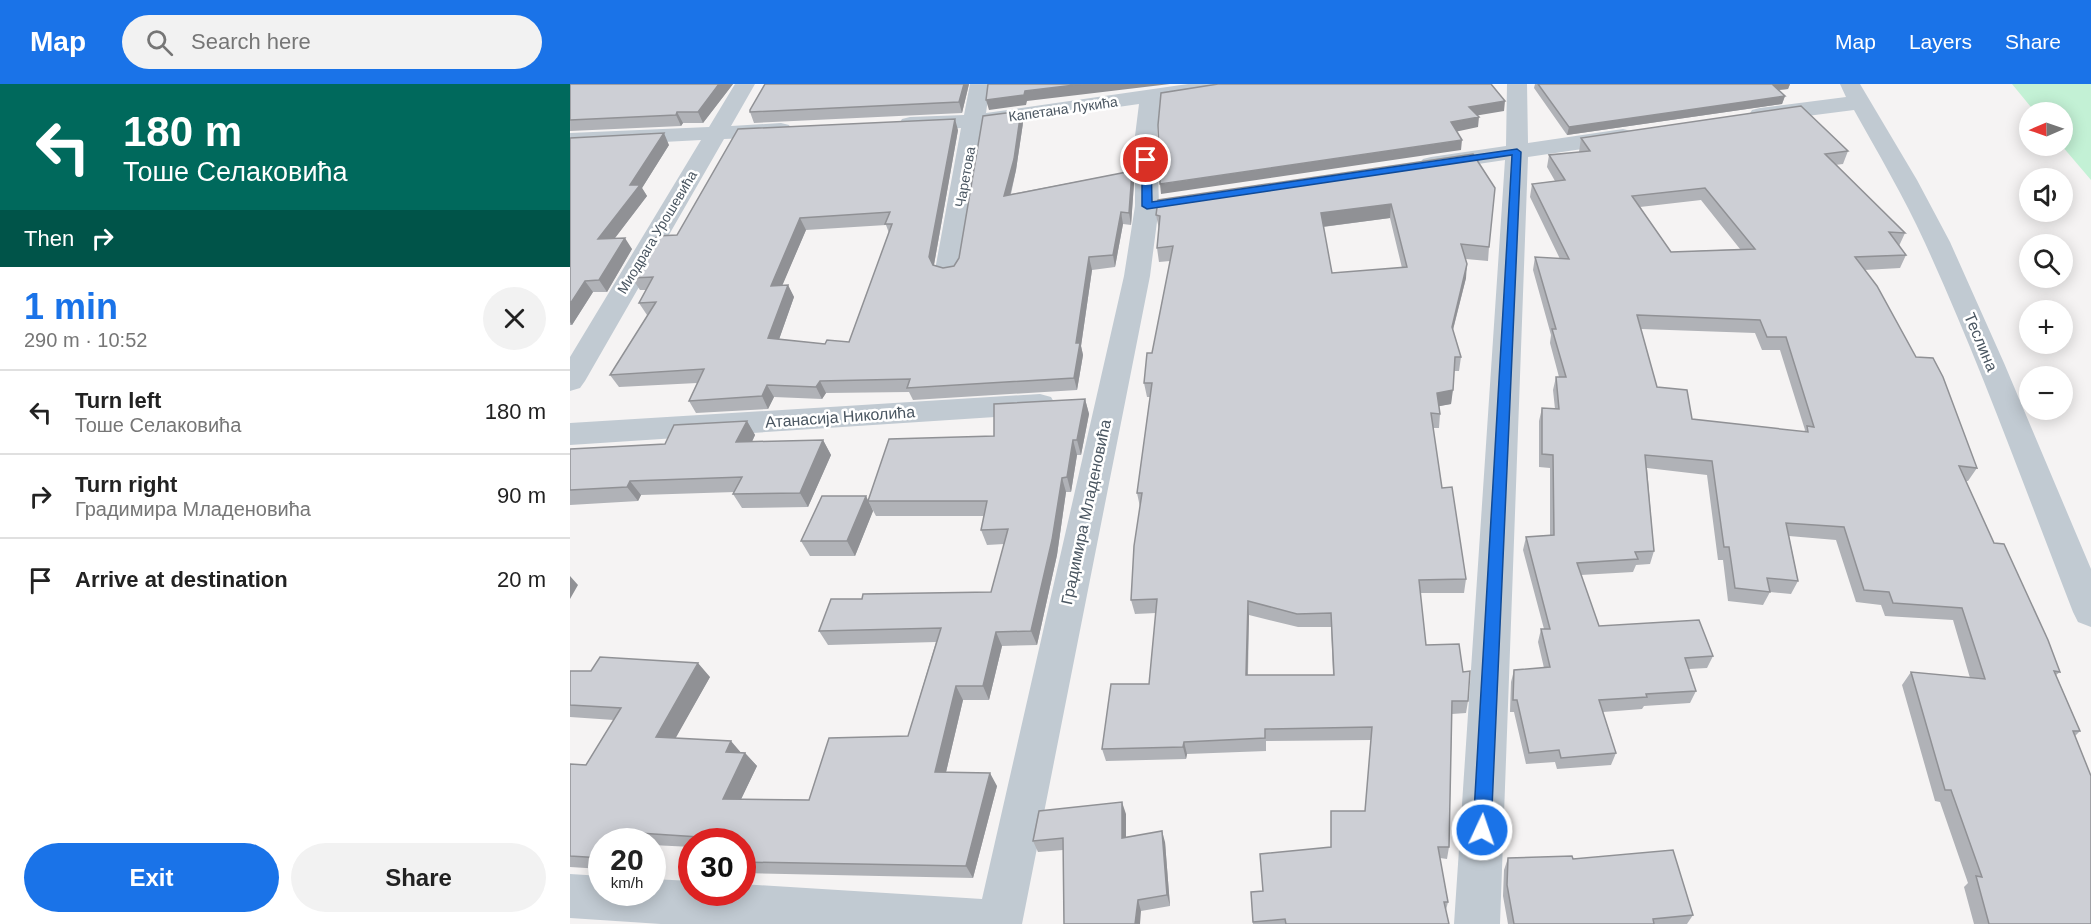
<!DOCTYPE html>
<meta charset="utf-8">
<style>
:root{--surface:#fff;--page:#f2f2f2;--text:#222;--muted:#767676;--line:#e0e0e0;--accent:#1a73e8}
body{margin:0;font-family:Helvetica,sans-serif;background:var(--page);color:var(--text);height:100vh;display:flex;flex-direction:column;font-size:22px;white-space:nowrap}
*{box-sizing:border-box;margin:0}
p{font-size:20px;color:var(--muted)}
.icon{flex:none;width:33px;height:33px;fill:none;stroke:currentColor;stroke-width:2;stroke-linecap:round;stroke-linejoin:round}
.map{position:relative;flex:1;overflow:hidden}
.sheet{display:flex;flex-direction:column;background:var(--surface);width:570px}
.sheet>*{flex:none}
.hud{background:#00695c;color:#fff;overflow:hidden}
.needle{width:39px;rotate:268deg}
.controls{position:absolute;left:1449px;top:18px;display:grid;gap:12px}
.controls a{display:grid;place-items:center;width:54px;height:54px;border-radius:50%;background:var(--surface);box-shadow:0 3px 15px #0003;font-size:30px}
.speed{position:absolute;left:18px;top:744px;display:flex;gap:12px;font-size:30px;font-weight:700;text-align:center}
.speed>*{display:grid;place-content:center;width:78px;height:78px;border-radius:50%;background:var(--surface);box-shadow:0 3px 15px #0003;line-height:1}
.speed small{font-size:15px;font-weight:400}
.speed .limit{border:9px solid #d22;background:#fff;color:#111}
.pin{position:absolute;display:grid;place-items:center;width:51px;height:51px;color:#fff;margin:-26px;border:3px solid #fff;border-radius:50%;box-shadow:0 2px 6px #0007}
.me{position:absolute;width:66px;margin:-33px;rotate:3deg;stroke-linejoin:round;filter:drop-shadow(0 0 4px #0008)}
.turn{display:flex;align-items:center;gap:21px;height:126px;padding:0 24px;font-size:27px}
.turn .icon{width:78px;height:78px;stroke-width:2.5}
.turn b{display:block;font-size:42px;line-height:51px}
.then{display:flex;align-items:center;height:57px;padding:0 24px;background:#0003;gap:12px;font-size:22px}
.round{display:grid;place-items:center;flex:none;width:63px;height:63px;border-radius:32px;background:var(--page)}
.overview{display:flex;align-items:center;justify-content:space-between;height:102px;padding:0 24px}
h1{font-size:36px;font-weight:600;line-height:45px;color:var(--accent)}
.action{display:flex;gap:12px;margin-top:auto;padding:12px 24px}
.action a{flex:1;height:69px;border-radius:36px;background:var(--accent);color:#fff;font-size:24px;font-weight:600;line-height:69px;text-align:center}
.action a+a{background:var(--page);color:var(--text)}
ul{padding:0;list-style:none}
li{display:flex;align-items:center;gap:18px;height:84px;padding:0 24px;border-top:2px solid var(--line)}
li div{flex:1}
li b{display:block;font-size:22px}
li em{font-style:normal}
header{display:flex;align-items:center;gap:36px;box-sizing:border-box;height:84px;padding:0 30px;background:var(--accent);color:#fff}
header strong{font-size:28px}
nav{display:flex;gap:33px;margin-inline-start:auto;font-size:21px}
.search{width:420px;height:54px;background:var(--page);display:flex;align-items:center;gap:15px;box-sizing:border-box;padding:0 21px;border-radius:33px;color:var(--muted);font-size:22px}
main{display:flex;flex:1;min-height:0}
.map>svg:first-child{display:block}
</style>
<header>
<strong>Map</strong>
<div class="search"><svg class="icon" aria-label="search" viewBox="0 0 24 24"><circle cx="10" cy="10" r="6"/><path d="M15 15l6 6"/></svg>Search here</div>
<nav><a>Map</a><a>Layers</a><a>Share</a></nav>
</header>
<main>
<section class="sheet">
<div class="hud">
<div class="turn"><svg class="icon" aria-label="left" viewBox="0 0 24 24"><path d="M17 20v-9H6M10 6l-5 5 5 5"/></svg><div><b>180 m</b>Тоше Селаковића</div></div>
<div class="then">Then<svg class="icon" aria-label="right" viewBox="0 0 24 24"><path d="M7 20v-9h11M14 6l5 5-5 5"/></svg></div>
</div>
<div class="overview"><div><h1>1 min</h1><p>290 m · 10:52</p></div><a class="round"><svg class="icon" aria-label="close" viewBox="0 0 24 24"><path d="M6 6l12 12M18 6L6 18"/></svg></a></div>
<ul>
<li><svg class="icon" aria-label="left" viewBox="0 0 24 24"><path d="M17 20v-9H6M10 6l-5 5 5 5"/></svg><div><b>Turn left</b><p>Тоше Селаковића</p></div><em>180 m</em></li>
<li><svg class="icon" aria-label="right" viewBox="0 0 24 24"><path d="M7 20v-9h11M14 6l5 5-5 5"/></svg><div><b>Turn right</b><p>Градимира Младеновића</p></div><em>90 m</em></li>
<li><svg class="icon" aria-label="arrive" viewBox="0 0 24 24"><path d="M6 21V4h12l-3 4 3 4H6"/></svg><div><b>Arrive at destination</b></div><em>20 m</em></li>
</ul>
<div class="action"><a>Exit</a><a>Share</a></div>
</section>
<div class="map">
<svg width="1521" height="840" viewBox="0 0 1521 840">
<rect width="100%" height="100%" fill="#f5f3f3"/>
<path fill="#c3f1d5" d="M1442 0H1521V96L1492 62V28H1465Z"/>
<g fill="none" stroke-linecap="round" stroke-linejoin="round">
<path fill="#c1cad2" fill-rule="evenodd" d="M165 0H185L161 42 211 39 219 41 222 46 219 51 211 53 154 55 15 297 10 304 0 307V273L131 56 0 63V49L139 43Z
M400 0H420L416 29 618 0H672L669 4 662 6 590 17 587 52 589 122 580 192 452 840H91L0 834V790L32 792V808H82V795L122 797V808H172V800L412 815 554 192 565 122V52L569 20 414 42 391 186 387 192 378 194 369 192 365 186 391 44 340 47 332 45 329 40 332 35 340 33 394 31Z
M937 0H957L958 59 1053 45 1061 47 1064 52 1061 57 1053 59 958 73 930 840H884L935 76 861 87 853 85 849 80 853 75 861 73 936 62Z
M1270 0H1290L1347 96 1380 158 1434 279 1521 485V543L1508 538 1503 528C1455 405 1410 279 1355 159 1334 113 1308 69 1284 26L1190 38 1182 36 1179 31 1182 26 1190 24 1276 13Z
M470 310 481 313 485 320 481 327 470 330 0 361V339Z"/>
</g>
<path fill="#b0b2b7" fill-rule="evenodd" d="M0 0H163L133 39H113L111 42 0 47Z
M195 0H399L392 29 184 39 180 28Z
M965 0H1220L1218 5 1208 6 1215 12 1212 20 997 51 964 4Z
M453 39 446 86 441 110 562 87 564 99 561 141 553 140 545 183 522 186 511 262 513 271 507 306 343 316 339 308 256 309 252 315 204 313 198 325 126 329 119 317 127 299 49 303 40 291 78 231H77L69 219 76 206H70L62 194 107 151 388 46 364 181 373 184 384 182 389 174ZM316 141 319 149 279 258 255 260 209 255 224 213 218 201H212L236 146Z
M0 54 99 61 72 104 77 112 45 154 62 165 37 208H23L2 241H0Z
M1011 54 1278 67 1273 80 1265 81 1335 149 1329 162 1336 171 1330 184 1294 186 1407 384 1398 397H1396L1424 459 1490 588 1486 591 1510 647 1505 652 1521 840H1404L1394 803 1398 799 1370 718 1365 717 1332 601 1341 588 1400 594 1383 536 1315 532 1311 521 1286 518 1266 456 1219 452 1228 497 1221 510 1200 508 1193 521 1158 517 1153 476H1148L1137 391 1077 384 1084 467 1080 480 1066 481 1063 488 1011 491 1029 542 1143 572 1137 584 1119 585 1126 607 1120 619 1074 622 1072 625 1033 628 1046 669 1041 681 987 685 985 678 956 680 944 628H940L941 598 944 586 974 584 968 558 971 545H974L953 466 956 453 980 451V384L969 383V337L972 324 985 325 983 306 986 293H989L980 259 981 251 963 186 965 173 990 175 960 113 962 100 985 97 977 83 979 71 1009 68ZM1131 116 1170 165 1101 168 1070 123ZM1071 245 1185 249 1192 266H1210L1235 346 1234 348 1122 335 1087 303Z
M903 70 919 163 918 177 896 175V194L883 246 891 273 889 287H884L881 320 869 322 870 330 869 344H863L872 404 896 495 894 509H850L856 561 898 617 896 629 882 630 879 763 877 775 870 774 878 818 876 826 879 840H683L681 808 693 807 761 763 795 727 801 656 696 657V667L617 670 616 675 536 677 532 665 579 600 586 529 565 530 561 516 570 423 567 409 580 313H577L574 299 582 269 600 177 589 178 587 164 589 145 586 131ZM820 134 832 184 762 189 753 143ZM679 531 728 543H761L763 591H678Z
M515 315 519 330 511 371H507L501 408H496L487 471 467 561 432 562 419 616H393L376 688 427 702 403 794 172 789V758H122V763L82 761V758H32V785L0 783V680L16 681 44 636 0 633V587L140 593 105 654 175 669 187 682 171 715 239 716 338 652 366 558 258 561 249 547 292 515 421 508 434 460 417 461 411 446 414 432H306L298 417 424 352Z
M177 337 185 351 182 358 253 356 261 371 238 423 172 424 163 410 165 408 71 411 68 417 0 421V365L95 360Z
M296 412 303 427 285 472H240L231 457Z
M556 730V753L595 758 600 822 571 827 493 766 468 768 463 757Z
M938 774 1003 775 1123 831 1117 840H938L933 812 934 786Z"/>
<path fill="#909195" d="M149 0H163L133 39 128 28Z
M394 0H399L392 29 389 18Z
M513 0H600L457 17 456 21 419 26 416 16 455 7Z
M1201 0H1220L1218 5 1198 7Z
M1215 12 1212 20 997 51 999 43Z
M935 17 934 27 898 33 899 23Z
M451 27 453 39 446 86 437 124 434 112Z
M107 28 113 39 111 42 106 31Z
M909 33 908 43 880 49 881 38Z
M385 35 388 46 363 186 359 173Z
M94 49 99 61 72 104 77 112 35 167 28 155 60 101Z
M892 56 891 66 591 110 590 100Z
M562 87 564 99 561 141 559 129Z
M821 120 820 134 751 143V129Z
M551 128 553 140 545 183 543 171Z
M230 134 236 146 207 214 201 202Z
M55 154 62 165 37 208 29 196Z
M519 173 522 186 511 262 513 271 507 306 504 294 506 259Z
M897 180 896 194 880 257 882 243Z
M15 197 23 208 2 241 0 238V220Z
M218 201 224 213 205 267 198 254Z
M250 297 256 309 252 315 246 303Z
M197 301 204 313 198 325 192 312Z
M883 306 881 320 865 323 867 309Z
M515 315 519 330 511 371 507 356Z
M177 337 185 351 175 372 166 358Z
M253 356 261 371 238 423 230 409Z
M503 356 507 371 501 408 497 393Z
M492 394 496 408 487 471 467 561 461 547Z
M60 397 71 411 68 417 57 403Z
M296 412 303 427 285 472 277 457Z
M0 492 8 501 0 515Z
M678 517 679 531 677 604 676 591Z
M426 548 432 562 419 616 413 602Z
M128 579 140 593 99 666 86 653Z
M386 602 393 616 373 701 365 688Z
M161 657 173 671 156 668Z
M614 658 617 670 616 675 613 663Z
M175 669 187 682 165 728 153 715Z
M420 689 427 702 403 794 396 782Z
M552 718 556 730V765L552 754Z
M592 747 595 758 600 822 597 811Z
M54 748 66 758H48Z
M568 816 571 827 570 840H565Z"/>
<path fill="#cdcfd5" stroke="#909195" stroke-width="1.5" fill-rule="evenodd" d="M0 0H149L128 28H107L106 31 0 36Z
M195 0H394L389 18 180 28V26Z
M418 0H513L455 7 454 11 416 16Z
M648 0H921L935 17 899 23 909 33 881 38 892 56 590 100 588 41 591 9Z
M968 0H1202L1215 12 999 43Z
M1231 22 1278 67 1255 70 1335 149 1319 148 1336 171 1285 173 1307 202 1346 273 1363 274 1373 293 1407 384 1389 382 1424 459 1434 460 1478 556 1490 588 1484 587 1510 647H1503L1521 692V840H1419L1406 792 1412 793 1381 706H1375L1341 588 1415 595 1392 524 1323 519 1319 508 1294 506 1274 443 1216 439 1228 497 1197 494 1200 508 1165 504 1159 463H1154L1142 377 1075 371 1084 467 1065 468 1068 475 1007 479 1029 542 1129 536 1143 572 1115 574 1126 607 1076 610 1077 613 1029 616 1046 669 991 674 989 666 959 669 947 616H943L944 586 980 583 971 545H980L956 453 984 451 983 371 972 370V324L989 325 986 293H996L982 245H986L965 173 999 175 962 100 995 96 979 71 1020 67 1011 54ZM1135 104 1185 165 1101 168 1062 112ZM1067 231 1190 236 1197 253H1216L1244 343 1237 342 1238 348 1122 335 1117 306 1087 303Z
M451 27 444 75 434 112 562 87 559 129 551 128 543 171 519 173 506 259H510L504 294 337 304 340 295 250 297 246 303 197 301 192 312 119 317 134 285 40 291 86 218 69 219 83 193 62 194 87 152 107 151 168 45 385 35 359 173 363 181 373 184 384 182 389 174 413 32ZM320 128 315 140H322L279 258 257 256 255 260 198 254 218 201 201 202 230 134Z
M94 49 60 101H70L28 155 55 154 29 196 15 197 0 220V54Z
M903 70 925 104 919 163 891 160 897 180 882 243 891 273H885L883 306 867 309 870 330 861 329 872 404 882 403 896 495 849 496 856 561 889 560 893 588 900 587 898 617H882L879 763H868L878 818H874L879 840H716L715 835 683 838 681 808 693 807 690 770 761 763V727H795L802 643 695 645V654L614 658 613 663 532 665 541 600H579L587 515 561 516 564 462 572 409H567L582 299H574L577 269H582L603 162 587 164 590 132 586 131 588 116ZM821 120 837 183 762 189 751 129ZM678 517 727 530 761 529 764 591H676Z
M515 315 507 356H503L497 393 492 394 482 456 461 547 426 548 413 602H386L365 688 420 689 396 782 172 778V758H143L144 754 54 748 48 758H32V774L0 772V680L16 681 51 624 0 621V587H21L30 573 128 579 86 653 161 657 156 668 175 669 153 715 239 716 259 654 338 652 371 544 249 547 261 515H292L293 510 421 508 438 445 411 446 417 417H298L319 355 424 352V320Z
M177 337 166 358 253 356 230 409 163 410 172 393 60 397 57 403 0 406V365L95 360 104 341Z
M252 412H296L277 457H231Z
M552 718V754L592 747 597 811 568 816 565 840H494L493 754 463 757 469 727Z
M1103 766 1123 831 1083 835 1084 840H944L937 801 938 774 1002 772 1003 775Z"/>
<path fill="#1a73e8" stroke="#114b97" stroke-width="1.5" d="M947 65 951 68 921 746 918 752 912 755 906 752 903 746 942 71 577 125 572 122V76L576 73 581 76 582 118Z"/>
<g text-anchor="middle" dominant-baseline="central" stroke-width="5" stroke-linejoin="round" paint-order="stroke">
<g font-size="14" fill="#4a5661" stroke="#fff">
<text transform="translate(493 25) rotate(-8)">Капетана Лукића</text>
<text transform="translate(395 93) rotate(-80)">Чаретова</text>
<text transform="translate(87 148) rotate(-59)">Миодрага Урошевића</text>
</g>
<g font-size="16" fill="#4a5661" stroke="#fff">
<text transform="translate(1411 258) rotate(67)">Теслина</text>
<text transform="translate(270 333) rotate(-4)">Атанасија Николића</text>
<text transform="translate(516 428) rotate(-78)">Градимира Младеновића</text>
</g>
</g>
</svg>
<div class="controls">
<a><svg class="needle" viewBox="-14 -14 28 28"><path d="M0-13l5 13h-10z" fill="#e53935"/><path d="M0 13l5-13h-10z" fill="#767676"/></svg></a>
<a><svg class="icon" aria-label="sound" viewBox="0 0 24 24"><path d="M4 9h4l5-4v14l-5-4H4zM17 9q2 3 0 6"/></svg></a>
<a><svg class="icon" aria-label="search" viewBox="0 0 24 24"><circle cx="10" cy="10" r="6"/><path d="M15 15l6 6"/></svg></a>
<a>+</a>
<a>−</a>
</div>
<div class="speed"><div>20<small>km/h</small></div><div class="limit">30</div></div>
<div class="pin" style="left:576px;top:76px;background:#d93025"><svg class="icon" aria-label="arrive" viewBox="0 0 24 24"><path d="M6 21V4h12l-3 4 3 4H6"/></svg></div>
<svg class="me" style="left:912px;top:746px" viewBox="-20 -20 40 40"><circle r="17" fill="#1a73e8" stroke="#fff" stroke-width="3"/><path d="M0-11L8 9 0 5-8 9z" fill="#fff"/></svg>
</div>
</main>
